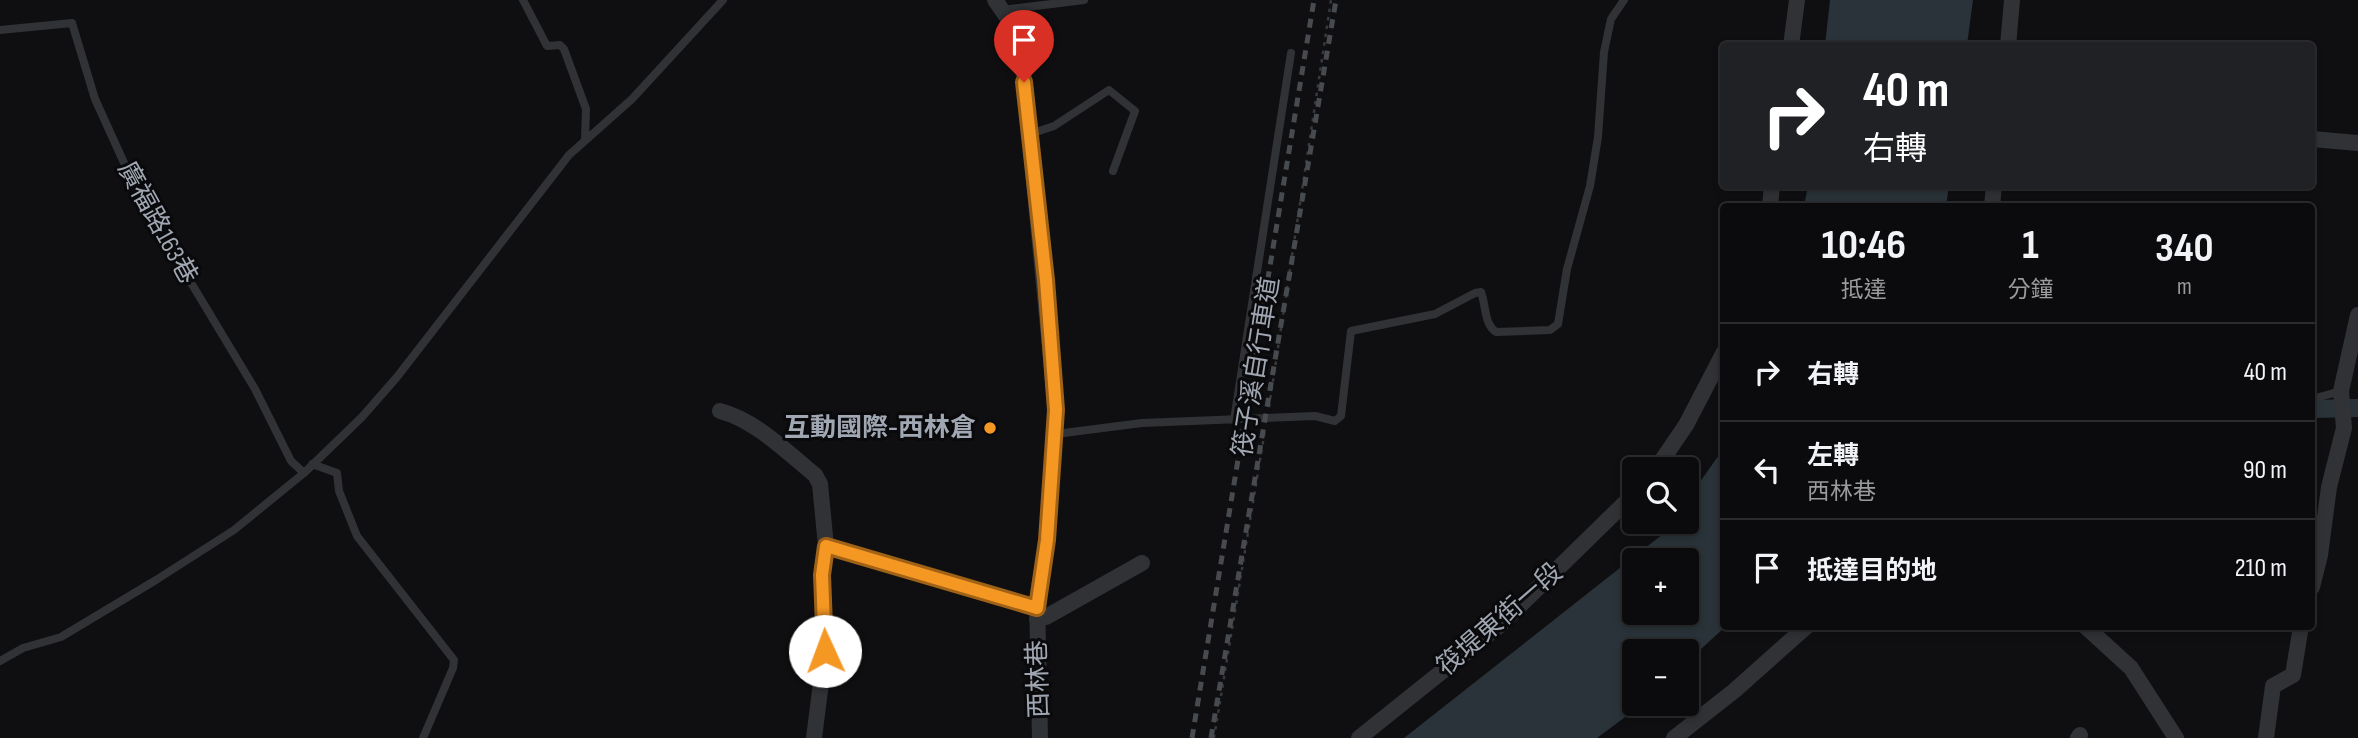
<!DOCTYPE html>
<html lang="zh-TW">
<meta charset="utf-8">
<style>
:root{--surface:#0b0b0d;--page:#141416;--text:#f1f3f6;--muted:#9a9b9d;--line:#2b2b2e}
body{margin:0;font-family:"Sofia Sans Condensed","Noto Sans TC",sans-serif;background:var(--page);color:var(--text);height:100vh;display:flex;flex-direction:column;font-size:26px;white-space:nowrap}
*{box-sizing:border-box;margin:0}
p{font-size:23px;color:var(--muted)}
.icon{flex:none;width:38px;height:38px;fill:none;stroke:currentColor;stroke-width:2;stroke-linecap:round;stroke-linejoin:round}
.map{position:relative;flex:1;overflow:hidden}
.details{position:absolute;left:1720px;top:203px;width:595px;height:427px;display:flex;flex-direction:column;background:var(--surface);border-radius:7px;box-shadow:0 4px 10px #0003,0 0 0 2px var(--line)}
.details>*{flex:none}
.hud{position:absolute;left:1720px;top:42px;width:595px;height:147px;border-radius:7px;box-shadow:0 4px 10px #0003,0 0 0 2px var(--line);background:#202124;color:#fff;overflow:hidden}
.tools{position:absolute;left:1622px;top:457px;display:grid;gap:14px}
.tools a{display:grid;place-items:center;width:77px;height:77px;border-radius:7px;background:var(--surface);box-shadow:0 4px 10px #0003,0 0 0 2px var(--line);font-size:35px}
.pin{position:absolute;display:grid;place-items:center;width:60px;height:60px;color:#fff;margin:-72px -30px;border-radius:50% 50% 50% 0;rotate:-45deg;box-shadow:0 0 7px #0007}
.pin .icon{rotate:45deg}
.me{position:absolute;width:77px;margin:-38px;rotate:358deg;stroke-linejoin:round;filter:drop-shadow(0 0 5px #0008)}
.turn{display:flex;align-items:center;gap:24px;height:147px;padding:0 28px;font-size:32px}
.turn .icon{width:91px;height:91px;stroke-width:2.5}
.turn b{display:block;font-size:49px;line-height:60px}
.eta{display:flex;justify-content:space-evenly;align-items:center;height:119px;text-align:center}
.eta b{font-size:42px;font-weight:700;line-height:49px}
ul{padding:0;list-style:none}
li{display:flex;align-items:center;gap:21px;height:98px;padding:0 28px;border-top:2px solid var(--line)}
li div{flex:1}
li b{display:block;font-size:26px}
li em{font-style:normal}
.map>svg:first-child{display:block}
</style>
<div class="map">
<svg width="2358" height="738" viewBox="0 0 2358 738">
<rect width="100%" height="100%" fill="#0f0f11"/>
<path fill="#293339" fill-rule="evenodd" d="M1830 0H1973L1967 45H1825Z
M1808 186H1949L1946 206H1804Z
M1724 448 1725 627 1687 662V651H1634V704H1643L1640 706 1597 738H1404L1663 534 1672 522H1687V500ZM1634 560H1687V612H1634Z"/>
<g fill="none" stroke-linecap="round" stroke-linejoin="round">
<path stroke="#293339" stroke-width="18" d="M2312 409 2358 408"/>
<path stroke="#36393d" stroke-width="2.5" stroke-dasharray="3.5 5" stroke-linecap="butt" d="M1269 407 1331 0
M1214 738 1265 430"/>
<path stroke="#303236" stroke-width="8" d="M523 0 547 46 560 45 564 49 586 109 585 140
M1003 10 1084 0
M0 30 72 23 95 99 140 198 255 389 291 461 304 473
M1030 134 1054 126 1109 90 1135 111 1113 171
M2312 399 2341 391
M1234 420 1291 53
M1056 434 1142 423 1315 416 1335 421 1341 416 1351 331 1435 314 1475 293 1481 292C1486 305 1484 324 1496 332L1550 330 1558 324 1567 269 1590 186 1598 137 1604 52 1611 19 1624 0
M312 464 337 473 339 491 357 536 454 660 453 668 423 738
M0 661 23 648 61 637 156 580 234 530 304 473 362 417 397 377 569 155 632 99 723 0"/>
<path stroke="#303236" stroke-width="16" d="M995 0 1013 26 1022 56 1056 410 1047 540 1037 599 1040 738
M1791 46 1797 0
M2008 46 2012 0
M2312 139 2358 143
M1770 206 1772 186
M1992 206 1994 186
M720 411C755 420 787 452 815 475L820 484 826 546 822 575 825 651 814 738
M1656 469 1686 425 1724 352
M826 546 1037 608
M2312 587 2320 555 2329 487 2344 428 2341 391 2358 315
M1037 619 1046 617 1142 563
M2085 626 2131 668 2176 738
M1359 738 1500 625 1634 494
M1674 738 1734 691 1807 626
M2078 738 2080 735
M2266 738 2273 686 2293 675 2301 626"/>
<path stroke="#474a4f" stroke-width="5" stroke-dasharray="9 7" stroke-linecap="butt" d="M1192 738 1314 0
M1211 738 1336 0"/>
</g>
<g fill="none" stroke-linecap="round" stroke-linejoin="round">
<g stroke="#9f6217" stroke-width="18">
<path id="route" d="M825 651 822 575 826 546 1037 608 1047 540 1056 410 1046 280 1024 82"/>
</g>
<use href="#route" stroke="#f59723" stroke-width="12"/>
</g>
<circle fill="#f59723" stroke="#0a0a0c" stroke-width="2.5" cx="990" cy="428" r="7"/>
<g text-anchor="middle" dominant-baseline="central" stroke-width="6" stroke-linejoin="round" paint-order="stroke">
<g font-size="26" fill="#a0a7b2" stroke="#0a0a0c">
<text transform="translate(157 223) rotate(61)">廣福路163巷</text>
<text transform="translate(1257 367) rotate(-81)">筏子溪自行車道</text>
<text transform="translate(1500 620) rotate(-41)">筏堤東街一段</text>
<text transform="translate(1039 679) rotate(-92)">西林巷</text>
</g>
<g font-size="26" font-weight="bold" fill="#a0a7b2" stroke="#0a0a0c" text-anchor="end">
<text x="976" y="428">互動國際-西林倉</text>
</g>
</g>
</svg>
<div class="tools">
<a><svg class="icon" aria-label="search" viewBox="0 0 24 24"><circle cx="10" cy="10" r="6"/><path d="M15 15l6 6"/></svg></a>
<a>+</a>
<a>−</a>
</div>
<div class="pin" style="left:1024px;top:82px;background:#d93025"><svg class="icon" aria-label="arrive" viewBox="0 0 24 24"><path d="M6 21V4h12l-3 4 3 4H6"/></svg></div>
<svg class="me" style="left:825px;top:651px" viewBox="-20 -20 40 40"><circle r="19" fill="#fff"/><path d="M0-13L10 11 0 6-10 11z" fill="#f59723"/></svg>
<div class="hud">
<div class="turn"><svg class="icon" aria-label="right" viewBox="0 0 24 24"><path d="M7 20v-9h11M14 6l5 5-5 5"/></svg><div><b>40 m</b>右轉</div></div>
</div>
<section class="details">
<div class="eta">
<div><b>10:46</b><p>抵達</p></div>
<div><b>1</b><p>分鐘</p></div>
<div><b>340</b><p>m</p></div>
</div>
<ul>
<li><svg class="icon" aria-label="right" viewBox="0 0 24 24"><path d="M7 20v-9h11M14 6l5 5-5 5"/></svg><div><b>右轉</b></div><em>40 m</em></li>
<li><svg class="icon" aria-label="left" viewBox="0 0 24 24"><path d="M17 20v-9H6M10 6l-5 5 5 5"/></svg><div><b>左轉</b><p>西林巷</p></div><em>90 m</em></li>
<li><svg class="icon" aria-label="arrive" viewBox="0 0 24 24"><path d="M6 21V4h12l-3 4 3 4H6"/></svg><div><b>抵達目的地</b></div><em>210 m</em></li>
</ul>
</section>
</div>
